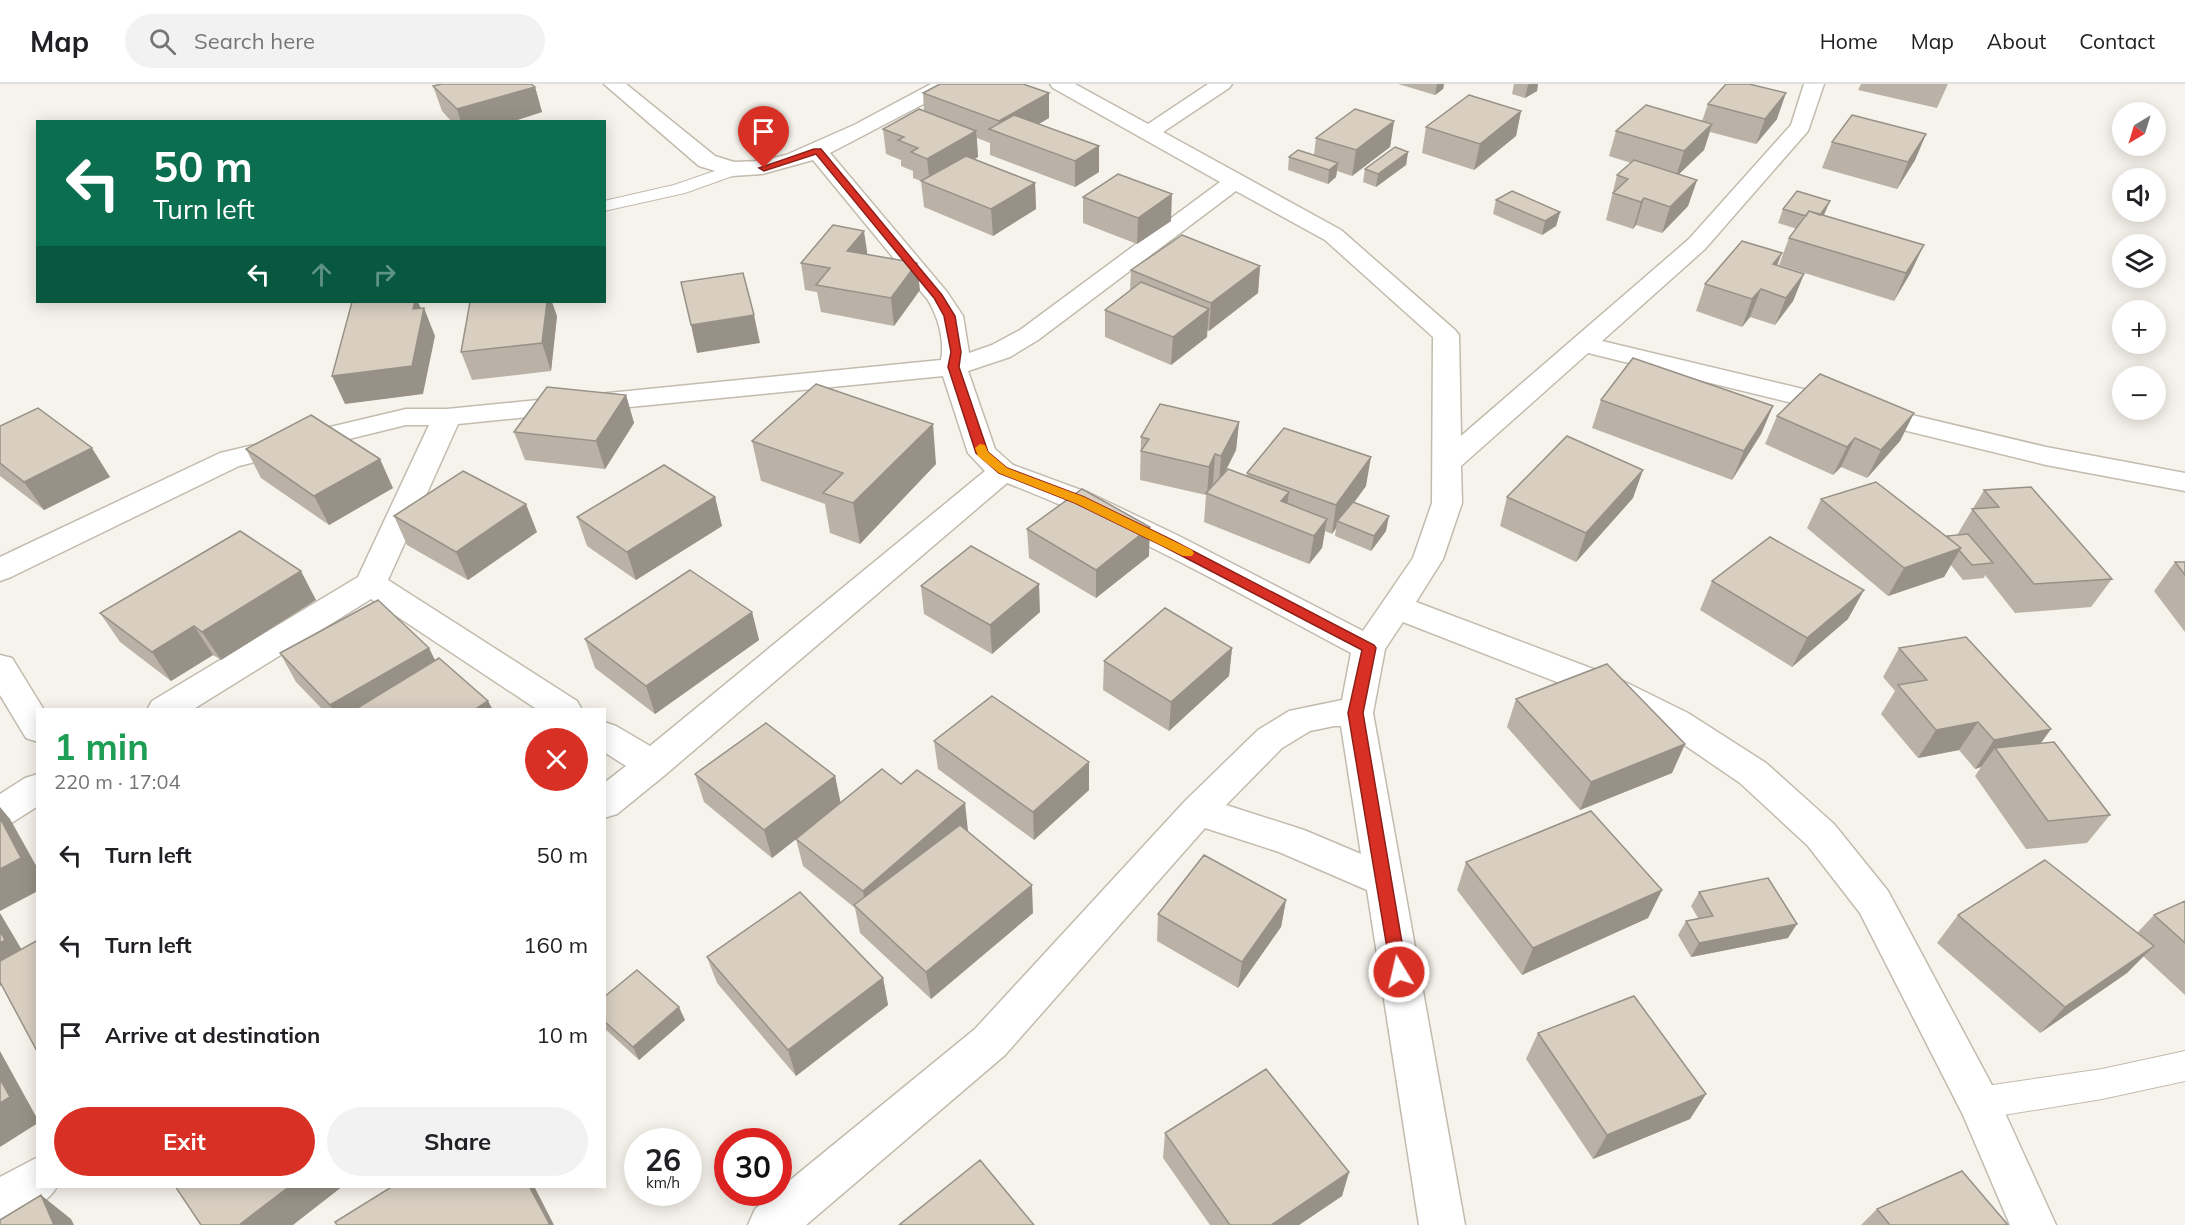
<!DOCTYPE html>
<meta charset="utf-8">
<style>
:root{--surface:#fff;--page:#f2f2f2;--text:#202124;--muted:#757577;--line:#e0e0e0;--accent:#d93025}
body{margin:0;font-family:Mulish,sans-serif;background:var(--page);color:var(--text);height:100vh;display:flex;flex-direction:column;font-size:22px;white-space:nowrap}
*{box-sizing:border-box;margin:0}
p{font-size:20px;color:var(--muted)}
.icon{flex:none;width:33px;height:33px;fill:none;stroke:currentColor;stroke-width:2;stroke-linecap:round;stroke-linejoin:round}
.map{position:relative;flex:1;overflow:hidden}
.sheet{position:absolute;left:36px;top:624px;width:570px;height:480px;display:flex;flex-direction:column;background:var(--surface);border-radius:0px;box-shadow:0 3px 15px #0003}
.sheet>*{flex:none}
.guide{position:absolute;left:36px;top:36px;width:570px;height:183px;border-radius:0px;box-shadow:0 3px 15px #0003;background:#0b6e4f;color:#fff;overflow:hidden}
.needle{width:39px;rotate:218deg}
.controls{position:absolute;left:2112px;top:18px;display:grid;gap:12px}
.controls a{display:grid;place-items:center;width:54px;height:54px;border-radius:50%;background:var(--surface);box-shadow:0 3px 15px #0003;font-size:30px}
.speed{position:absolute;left:624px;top:1044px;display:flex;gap:12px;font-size:30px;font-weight:700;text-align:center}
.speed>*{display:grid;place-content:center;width:78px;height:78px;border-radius:50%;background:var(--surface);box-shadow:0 3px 15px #0003;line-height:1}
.speed small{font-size:15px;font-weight:400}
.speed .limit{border:9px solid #d22;background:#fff;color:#111}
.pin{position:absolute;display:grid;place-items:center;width:51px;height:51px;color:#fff;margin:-62px -26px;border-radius:50% 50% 50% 0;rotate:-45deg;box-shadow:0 0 6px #0007}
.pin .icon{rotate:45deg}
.me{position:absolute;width:66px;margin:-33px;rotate:351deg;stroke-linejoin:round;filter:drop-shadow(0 0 4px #0008)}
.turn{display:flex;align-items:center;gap:21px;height:126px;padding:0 18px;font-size:27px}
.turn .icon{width:78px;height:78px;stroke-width:2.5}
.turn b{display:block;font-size:42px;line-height:51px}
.lanes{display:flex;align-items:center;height:57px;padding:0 18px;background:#0003;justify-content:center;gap:30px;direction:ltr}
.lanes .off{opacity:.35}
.round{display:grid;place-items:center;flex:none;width:63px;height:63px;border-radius:32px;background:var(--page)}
.head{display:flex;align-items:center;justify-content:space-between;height:102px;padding:0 18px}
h1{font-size:36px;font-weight:700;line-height:45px;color:#1e9e55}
.button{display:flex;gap:12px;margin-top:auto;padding:12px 18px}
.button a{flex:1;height:69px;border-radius:36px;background:var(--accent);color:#fff;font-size:24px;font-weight:700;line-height:69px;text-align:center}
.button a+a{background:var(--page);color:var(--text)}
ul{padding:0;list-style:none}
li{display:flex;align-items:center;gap:18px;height:90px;padding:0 18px}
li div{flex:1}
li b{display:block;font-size:22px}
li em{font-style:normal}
header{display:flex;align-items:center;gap:36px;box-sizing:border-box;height:84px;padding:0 30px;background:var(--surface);border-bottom:2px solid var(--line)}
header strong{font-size:28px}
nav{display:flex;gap:33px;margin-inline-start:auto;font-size:21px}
.search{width:420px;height:54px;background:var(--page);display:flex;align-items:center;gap:15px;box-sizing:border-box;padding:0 21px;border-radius:33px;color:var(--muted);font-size:22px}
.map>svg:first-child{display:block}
</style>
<header>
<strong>Map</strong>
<div class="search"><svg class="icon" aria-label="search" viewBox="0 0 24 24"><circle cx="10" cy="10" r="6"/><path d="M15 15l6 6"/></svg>Search here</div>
<nav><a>Home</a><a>Map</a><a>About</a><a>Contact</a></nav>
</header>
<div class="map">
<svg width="2185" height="1141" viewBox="0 0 2185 1141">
<rect width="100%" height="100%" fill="#f6f3ec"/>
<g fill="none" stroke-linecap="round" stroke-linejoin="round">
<g stroke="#c2bbae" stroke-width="2">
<path id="service" d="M732 81 738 82 741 86 738 90 685 109 604 127V117L674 101Z
M2185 967V997L2102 1015 1979 1035 1967 1030 1962 1019 1967 1008 1979 1003 2102 985Z"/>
</g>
<g stroke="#c2bbae" stroke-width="3">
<path id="minor" d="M604 0H626L715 72 734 78 761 77 786 71 854 41 931 0H957L954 4 830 69 947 208 963 232 969 269 992 261 1020 246 1220 98 1053 4 1050 0H1075L1148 40 1208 0H1232L1229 4 1163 48 1341 146 1455 246 1459 251 1461 352 1689 155 1791 41 1804 0H1824L1808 47 1705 165 1602 257 2046 363 2185 389V407L2046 381 1588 269 1461 382 1462 419 1443 475 1416 518 1617 594 1688 629 1766 679 1834 740 1888 807 1994 1005 2056 1141H2010L1963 1031 1860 829 1808 762 1740 699 1664 647 1593 612 1403 538 1385 565 1373 629 1465 1141H1419L1367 806 1279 768 1205 744 1005 971 806 1141H748L755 1125 775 1108H778V1106L975 945 1185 717 1258 646 1289 627 1342 616 1351 569C1238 509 1127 445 1007 399L665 691 617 730 604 734V699L626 682 604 668V638L616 642 650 662 985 387 968 369 943 292 458 340 388 496 577 617 582 626H538L371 515 192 626H147L152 617 358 493 429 341H406L239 382 11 493 0 497V473L220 369 406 325H447L941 276C945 256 938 233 928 216L813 76 762 90 732 92 699 82ZM1236 107 1325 156 1433 253 1432 419 1413 474 1363 547 1179 452 1089 409 1013 381 995 365 968 287 1010 273 1038 256ZM1334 642H1341L1361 770 1304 746 1226 721 1282 664 1310 647Z
M0 571 12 574 44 626H38V658L26 654 0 611Z
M38 690V722L13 738 0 743V710L25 694Z
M38 1073V1102H57C50 1119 16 1134 0 1140V1093Z"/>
</g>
<use href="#service" fill="#fff" fill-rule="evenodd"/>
<use href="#minor" fill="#fff" fill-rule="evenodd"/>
</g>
<path fill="#bab2a6" d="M1398 0H1444L1443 5 1435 11Z
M1514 0H1538L1537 7 1525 14 1512 10Z
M1861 0H1948L1937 24 1858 6Z
M433 2 535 3 542 28 511 38H452L442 27Z
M923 9 1049 34 1039 40 1099 62V88L1075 103 990 71V59L977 54 978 73 974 75 1035 99 1036 125 993 152 924 123 921 97 913 94V87L901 82V76L886 70 883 45 924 28Z
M1708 20 1777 35 1756 60 1710 48 1704 66 1679 90 1697 96 1688 122 1662 149 1636 141 1633 145 1606 136 1617 91 1631 79 1609 72 1616 47 1702 37Z
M1521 27 1516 52 1474 86 1422 69 1426 43Z
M1394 37 1390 63 1352 92 1337 87 1336 93 1328 100 1288 86 1289 73 1314 71 1316 54Z
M1926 50 1915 76 1897 105 1822 84 1832 58Z
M1408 68 1406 81 1376 103 1363 98 1365 85Z
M1083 113 1171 137 1137 160 1083 139Z
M1496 116 1560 128 1556 142 1542 151 1493 130Z
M1783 125 1824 132 1911 188 1894 217 1779 181 1789 154 1797 145 1778 139Z
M1782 169 1777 181 1804 190 1793 217 1775 241 1750 233 1742 243 1696 227 1705 200Z
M867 171 920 206 894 242 821 228 817 208 805 206 801 179Z
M1260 182 1258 209 1209 247 1207 246V253L1171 281 1105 253V226L1130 206 1131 186Z
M557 232 551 287 472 296 461 268Z
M626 311 634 339 605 385 525 376 514 348Z
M1601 316 1773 322 1761 350 1732 396 1592 344Z
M1914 329 1900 357 1867 394 1841 383 1833 391 1765 360 1777 332Z
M1239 338 1236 366 1225 388 1247 392V389L1366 402 1354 418 1386 447 1371 467 1335 452 1336 444 1332 450 1325 447 1322 464 1309 480 1204 438 1206 411 1140 396 1141 353Z
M0 342 110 393 44 426 0 392Z
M752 357 936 380 860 460 830 449 825 420 761 397Z
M246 365 393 404 329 441 261 394Z
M1984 406 2112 495 2091 523 2015 529 1985 491 1984 494 1963 496 1951 481 1944 493 1888 512 1807 444 1821 415 1947 453V452L1957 451Z
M715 413 722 442 636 496 587 462 577 433Z
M1507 413 1633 414 1576 478 1500 442Z
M394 432 537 448 468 496 407 461Z
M1027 445 1149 472 1096 514 1029 474Z
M2175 478H2185V548L2154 507Z
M1712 497 1848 535 1792 583 1700 526Z
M921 502 1040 528 992 570 924 530Z
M316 516 221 576 213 571 171 597 120 558 100 529Z
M752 528 759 556 655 630 595 584 585 555Z
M1232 564 1229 592 1169 647 1103 606 1104 577Z
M1899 564 2051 645 2040 660 2110 731 2087 759 2026 765 1975 692 1981 683 1975 685 1959 666 1918 674 1881 630 1895 607 1883 593Z
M280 569 435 577 493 626H323L296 598Z
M1516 615 1685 660 1672 689 1580 726 1507 643Z
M934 657 1089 706 1034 756 938 685Z
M695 690 835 692 840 719 901 700 968 747 1033 829 931 915 860 849 855 824 803 782 796 755 772 774 704 718Z
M1466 778 1662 806 1648 834 1522 891 1457 806Z
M1699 808 1788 854 1691 873 1678 851 1686 837 1698 834 1691 822Z
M1286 816 1281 843 1238 904 1157 857 1158 830Z
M2185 817V911L2143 872 2127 889 2040 949 1937 859 1958 831 2137 849 2154 831Z
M707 873 883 894 888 921 796 992 717 899Z
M604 913 685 936 639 976 604 944Z
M1538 949 1706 1010 1690 1035 1593 1075 1526 975Z
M1165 1049 1349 1088 1342 1112 1299 1141H1210L1163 1074Z
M1877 1125 2008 1141H1861Z"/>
<path fill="#979187" d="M1437 0H1444L1443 5 1435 11Z
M1530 0H1538L1537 7 1525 14 1528 1Z
M535 3 542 28 511 38H461L457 25Z
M1049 9V34L1014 54 999 49V37Z
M1786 9 1777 35 1756 60 1765 35Z
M1521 27 1516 52 1474 86 1480 60Z
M1394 37 1390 63 1352 92 1356 66Z
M1712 40 1704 66 1676 93 1684 67Z
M976 47 978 73 930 101 927 75Z
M1926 50 1915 76 1897 105 1908 78Z
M1099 62V88L1075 103V77Z
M1408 68 1406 81 1376 103 1378 90Z
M1338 79 1336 93 1328 100 1329 86Z
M1697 96 1688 122 1662 149 1670 123Z
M1035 99 1036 125 993 152 991 125Z
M1172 110 1171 137 1137 160 1138 134Z
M1644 114 1636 141 1633 145 1641 118Z
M1830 117 1824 131 1811 149 1817 135Z
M1560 128 1556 142 1542 151 1545 137Z
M864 147 868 174 847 167Z
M1924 161 1911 188 1894 217 1906 189Z
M1782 169 1771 196 1762 207 1773 180Z
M917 179 920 206 894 242 891 214Z
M1260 182 1258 209 1209 247 1211 219Z
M1804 190 1793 217 1775 241 1786 214Z
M1761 205 1750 233 1742 243 1752 215Z
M415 218H418L423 229 424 224 435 252 423 310 345 320 332 292 413 225Z
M547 218H552L557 232 551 287 542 259Z
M1209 225 1207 253 1171 281 1173 253Z
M754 231 760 259 697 269 691 241Z
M626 311 634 339 605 385 596 357Z
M1773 322 1761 350 1732 396 1744 367Z
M1914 329 1900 357 1867 394 1881 366Z
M1239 338 1236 366 1219 400 1221 372Z
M933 340 936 380 860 460 853 419Z
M1855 354 1841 383 1833 391 1847 363Z
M92 364 110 393 44 426 24 398Z
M1215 370 1213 399 1207 411 1209 383Z
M1371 373 1366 402 1340 438 1337 437 1336 444 1332 450 1336 421Z
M380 375 393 404 329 441 314 412Z
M1643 386 1633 414 1576 478 1586 449Z
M1289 408 1285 437 1281 417Z
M715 413 722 442 636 496 627 468Z
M526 420 537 448 468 496 456 468Z
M1389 432 1386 447 1371 467 1374 452Z
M1327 435 1322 464 1309 480 1314 452Z
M1150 443 1149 472 1096 514V486Z
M1961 464 1944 493 1888 512 1904 484Z
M301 487 316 516 221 576 202 548Z
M1039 500 1040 528 992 570 990 541Z
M1864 506 1848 535 1792 583 1807 554Z
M752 528 759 556 655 630 646 602Z
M194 542 213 571 171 597 152 568Z
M429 564 443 592 387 626H333L330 621Z
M1232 564 1229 592 1169 647 1171 618Z
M488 617 493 626H474Z
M1978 638 1959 666 1918 674 1936 646Z
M2051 645 2030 674 1995 664 1981 683 1975 685 1994 656Z
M1685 660 1672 689 1580 726 1591 698Z
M1089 678V706L1034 756 1033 728Z
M835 692 841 720 772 774 764 746Z
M965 719 968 747 868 835 863 807Z
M0 723 10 735 38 785V807L0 827Z
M1032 801 1033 829 931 915 926 888Z
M1662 806 1648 834 1522 891 1533 864Z
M1286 816 1281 843 1238 904 1242 878Z
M0 829 32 883 0 902Z
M1797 840 1788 854 1691 873 1699 859Z
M2154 862 2127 889 2040 949 2065 923Z
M883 894 888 921 796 992 788 966Z
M679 923 685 936 639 976 633 963Z
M0 967 38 1036V1039L0 1063Z
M1706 1010 1690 1035 1593 1075 1607 1051Z
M1349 1088 1342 1112 1299 1141H1271Z
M290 1102H343L293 1141H239Z
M529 1102H534L554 1141H550Z
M41 1111 71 1135 74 1141H54Z"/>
<path fill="#d8cfc1" stroke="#979187" stroke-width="1.5" d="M442 0H531L535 3 457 25 433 2Z
M940 0H1023L1049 9 999 37 923 9Z
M1726 0H1749L1786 9 1765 35 1708 20Z
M1469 11 1521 27 1480 60 1426 43Z
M1646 21 1712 40 1684 67 1616 47Z
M919 25 976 47 927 75 911 68 918 64 898 56 904 53 883 45Z
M1355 25 1394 37 1356 66 1316 54Z
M1014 31 1099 62 1075 77 989 45Z
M1852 31 1926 50 1908 78 1832 58Z
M1395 63 1408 68 1378 90 1365 85Z
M1298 66 1338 79 1329 86 1289 73Z
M966 72 1035 99 991 125 921 97Z
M1634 76 1697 96 1670 123 1644 114 1641 118 1613 109 1628 95 1617 91Z
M1118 90 1172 110 1138 134 1083 113Z
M1512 107 1560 128 1545 137 1496 116Z
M1797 107 1830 117 1820 131 1809 127 1806 132 1783 125Z
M1809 127 1924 161 1906 189 1789 154Z
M833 141 864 147 847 167 917 179 891 214 816 201 830 184 801 179Z
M1182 151 1260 182 1211 219 1131 186Z
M1742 157 1782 169 1773 180 1804 190 1786 214 1761 205 1752 215 1705 200Z
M743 189 754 231 691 241 681 198Z
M1141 198 1209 225 1173 253 1105 226Z
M352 218H415L413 225 424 224 412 282 332 292Z
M470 218H547L542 259 461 268Z
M1633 274 1773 322 1744 367 1601 316Z
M1820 290 1914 329 1881 366 1855 354 1847 363 1777 332Z
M816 300 933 340 853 419 823 409 843 389 752 357Z
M547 303 626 311 596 357 514 348Z
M1160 320 1239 338 1221 372 1215 370 1209 383 1141 367 1149 355 1141 353Z
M38 324 92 364 24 398 0 379V342Z
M311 331 380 375 314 412 246 365Z
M1284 344 1371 373 1336 421 1247 389Z
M1567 352 1643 386 1586 449 1507 413Z
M664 381 715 413 627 468 577 433Z
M1228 385 1289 408 1281 417 1327 435 1314 452 1206 409Z
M463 387 526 420 456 468 394 432Z
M1876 398 1961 464 1904 484 1821 415Z
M2031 403 2112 495 2034 500 1972 425 1999 423 1984 406Z
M1082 405 1150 443 1096 486 1027 445Z
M1353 418 1389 432 1374 452 1337 437Z
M240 447 301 487 202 548 194 542 152 568 100 529Z
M1968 450 1993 479 1972 481 1959 466 1961 464 1951 456 1947 452Z
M1770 453 1864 506 1807 554 1712 497Z
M971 462 1039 500 990 541 921 502Z
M2175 478H2185V491Z
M690 486 752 528 646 602 585 555Z
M378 516 429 564 330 621 280 569Z
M1165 524 1232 564 1171 618 1104 577Z
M1966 553 2051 645 1994 656 1978 638 1936 646 1898 601 1927 596 1899 564Z
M439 574 488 617 474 626H354Z
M1607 580 1685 660 1591 698 1516 615Z
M992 612 1089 678 1033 728 934 657Z
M766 639 835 692 764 746 695 690Z
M2054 658 2110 731 2048 737 1995 664Z
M882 685 901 700 917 686 965 719 863 807 796 755Z
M1591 727 1662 806 1533 864 1466 778Z
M0 734 21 774 0 785Z
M960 741 1032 801 926 888 854 821Z
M1204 771 1286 816 1242 878 1158 830Z
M2045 776 2154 862 2065 923 1958 831Z
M1768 794 1797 840 1699 859 1686 837 1713 832 1699 808Z
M800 808 883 894 788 966 707 873Z
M2185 817V859L2154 831Z
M0 847 5 856 0 859Z
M38 856V969L0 898V877Z
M637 886 679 923 633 963 604 937V913Z
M1634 912 1706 1010 1607 1051 1538 949Z
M1266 985 1349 1088 1271 1141H1230L1165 1049Z
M0 995 10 1013 0 1019Z
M980 1076 1034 1141H899Z
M1962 1087 2008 1141H1890L1877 1125Z
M175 1102H290L239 1141H201Z
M393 1102H529L550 1141H337L335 1138Z
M41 1111 54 1141H0V1136Z"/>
<path fill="#d93025" stroke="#8d1f18" stroke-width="1.5" d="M814 65H821L942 211 955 232 961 268 959 283 988 368 1007 384 1084 413 1172 456 1374 561 1376 564 1363 629 1407 888 1405 893 1399 895 1393 893 1391 888 1348 629 1362 566 1163 462 1075 419 999 389 976 369 948 283 951 268 944 232 934 214 816 70 764 87 759 84Z"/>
<path fill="#f59e0b" d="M980 360 985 361 988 368 1007 384 1084 413 1192 466 1194 469 1192 472H1183L1075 419 999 389 978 372 975 364Z"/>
</svg>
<div class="controls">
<a><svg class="needle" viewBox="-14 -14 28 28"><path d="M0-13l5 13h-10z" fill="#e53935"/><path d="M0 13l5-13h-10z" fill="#757577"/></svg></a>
<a><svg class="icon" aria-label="sound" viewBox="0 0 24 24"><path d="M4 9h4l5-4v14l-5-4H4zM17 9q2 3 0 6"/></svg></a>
<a><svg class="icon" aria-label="layers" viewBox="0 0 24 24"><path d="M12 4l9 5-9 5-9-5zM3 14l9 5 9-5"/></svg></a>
<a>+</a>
<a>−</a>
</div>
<div class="speed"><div>26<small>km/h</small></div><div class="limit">30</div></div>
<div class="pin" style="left:764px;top:84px;background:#d93025"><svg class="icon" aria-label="arrive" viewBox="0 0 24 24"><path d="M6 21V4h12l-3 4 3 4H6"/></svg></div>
<svg class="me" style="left:1399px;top:888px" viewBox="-20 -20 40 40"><circle r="17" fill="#d93025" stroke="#fff" stroke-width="3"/><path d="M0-11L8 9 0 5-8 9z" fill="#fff"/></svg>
<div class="guide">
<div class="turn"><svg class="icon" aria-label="left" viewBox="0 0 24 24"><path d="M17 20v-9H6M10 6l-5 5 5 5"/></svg><div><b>50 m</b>Turn left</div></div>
<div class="lanes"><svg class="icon" aria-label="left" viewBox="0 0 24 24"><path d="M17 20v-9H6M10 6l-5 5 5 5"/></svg><svg class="icon off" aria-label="ahead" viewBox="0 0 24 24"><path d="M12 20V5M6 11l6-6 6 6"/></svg><svg class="icon off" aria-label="right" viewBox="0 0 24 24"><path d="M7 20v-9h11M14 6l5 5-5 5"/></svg></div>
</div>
<section class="sheet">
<div class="head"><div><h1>1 min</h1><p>220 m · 17:04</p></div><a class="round" style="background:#d93025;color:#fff"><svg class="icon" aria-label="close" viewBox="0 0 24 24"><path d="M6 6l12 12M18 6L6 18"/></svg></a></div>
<ul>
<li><svg class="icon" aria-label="left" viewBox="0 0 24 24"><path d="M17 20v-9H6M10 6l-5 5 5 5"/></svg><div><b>Turn left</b></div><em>50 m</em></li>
<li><svg class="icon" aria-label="left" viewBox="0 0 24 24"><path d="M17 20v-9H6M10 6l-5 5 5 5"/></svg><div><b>Turn left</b></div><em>160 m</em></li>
<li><svg class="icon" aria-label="arrive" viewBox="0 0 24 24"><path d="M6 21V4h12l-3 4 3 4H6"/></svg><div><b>Arrive at destination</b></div><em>10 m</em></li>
</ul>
<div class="button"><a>Exit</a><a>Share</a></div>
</section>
</div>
